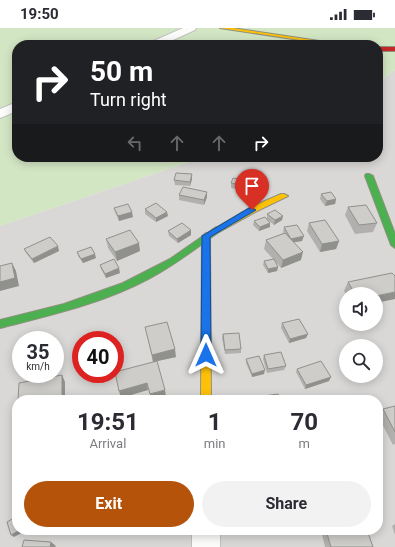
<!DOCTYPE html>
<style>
:root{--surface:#fff;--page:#f2f2f3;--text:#2b2b33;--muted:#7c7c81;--accent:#b45309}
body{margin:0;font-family:Roboto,sans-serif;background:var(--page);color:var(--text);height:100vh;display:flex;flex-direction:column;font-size:15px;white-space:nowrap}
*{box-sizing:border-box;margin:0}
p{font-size:13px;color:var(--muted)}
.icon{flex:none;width:22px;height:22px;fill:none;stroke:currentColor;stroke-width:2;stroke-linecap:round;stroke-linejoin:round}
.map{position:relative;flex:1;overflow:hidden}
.sheet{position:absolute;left:12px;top:367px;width:371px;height:140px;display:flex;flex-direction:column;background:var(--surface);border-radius:16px;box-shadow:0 2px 10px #0003}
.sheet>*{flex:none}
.guide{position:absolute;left:12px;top:12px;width:371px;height:122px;border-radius:16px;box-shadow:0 2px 10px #0003;background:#202124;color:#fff;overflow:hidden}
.tools{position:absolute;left:339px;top:259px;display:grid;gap:8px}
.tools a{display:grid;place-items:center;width:44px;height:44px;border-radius:50%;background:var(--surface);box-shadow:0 2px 10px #0003;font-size:20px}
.speed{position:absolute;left:12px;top:303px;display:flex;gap:8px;font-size:20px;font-weight:700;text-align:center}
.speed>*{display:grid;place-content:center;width:52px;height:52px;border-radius:50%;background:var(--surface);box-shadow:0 2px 10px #0003;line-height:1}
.speed small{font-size:10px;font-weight:400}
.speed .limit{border:6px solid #d22;background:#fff;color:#111}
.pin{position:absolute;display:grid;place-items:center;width:34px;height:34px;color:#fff;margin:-41px -17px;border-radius:50% 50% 50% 0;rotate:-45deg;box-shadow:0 0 4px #0007}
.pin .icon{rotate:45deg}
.me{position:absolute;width:44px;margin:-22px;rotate:0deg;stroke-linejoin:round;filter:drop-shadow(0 0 3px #0008)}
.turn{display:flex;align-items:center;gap:14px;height:84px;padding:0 12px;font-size:18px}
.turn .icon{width:52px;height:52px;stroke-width:2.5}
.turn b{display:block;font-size:28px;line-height:34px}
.lanes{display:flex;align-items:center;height:38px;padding:0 12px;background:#0003;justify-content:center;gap:20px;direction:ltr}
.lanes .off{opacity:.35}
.eta{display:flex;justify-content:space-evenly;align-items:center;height:68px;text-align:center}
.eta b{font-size:24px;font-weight:700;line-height:28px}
.primary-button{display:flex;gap:8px;margin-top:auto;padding:8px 12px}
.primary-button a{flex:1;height:46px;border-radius:24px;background:var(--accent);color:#fff;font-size:16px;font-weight:700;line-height:46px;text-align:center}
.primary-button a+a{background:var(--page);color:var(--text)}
.status{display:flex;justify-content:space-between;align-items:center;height:28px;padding:0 20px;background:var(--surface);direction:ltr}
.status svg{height:11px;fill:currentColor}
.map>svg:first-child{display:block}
</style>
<div class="status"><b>19:50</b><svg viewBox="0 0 49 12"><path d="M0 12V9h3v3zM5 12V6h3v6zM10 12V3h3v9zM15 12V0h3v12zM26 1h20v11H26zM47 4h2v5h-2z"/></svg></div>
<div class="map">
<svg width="395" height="519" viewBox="0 0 395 519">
<rect width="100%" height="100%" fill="#eae9e4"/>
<path fill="#d9d8d6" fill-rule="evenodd" d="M395 42V519H0V198L204 129H378V56ZM346 266H376V296H346ZM21 312H55V346H21ZM81 312H115V346H81ZM346 318H376V348H346ZM17 372H378V502H17Z"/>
<path fill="#d3e6c4" d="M0 0H395V42L378 56V17H17V129H204L0 198Z"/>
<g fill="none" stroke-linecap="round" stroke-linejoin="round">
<g stroke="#c1c1bf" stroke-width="2">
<path id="street" d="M183 0H196L195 2 162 17H148L149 15Z
M17 74V83L0 90V81Z
M192 502H220V519H192Z"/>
</g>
<g stroke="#8f927e" stroke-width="2">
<path id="fast" d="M366 146H369L373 148 395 206V220L391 217 365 148Z
M216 199 219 200 220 202 219 204C196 220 175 237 150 250 104 275 51 287 0 300V292L64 276 123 255 170 231Z"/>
</g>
<g stroke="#8f927e" stroke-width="2">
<path id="slow" d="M220 0H232L346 17H333Z
M281 166H284L288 168 257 183 219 204H213L212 202 251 179Z
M206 205 210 208 211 372H201L202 208Z"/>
</g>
<g stroke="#8f927e" stroke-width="2">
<path id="jam" d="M378 19H395V23H378Z"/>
</g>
<use href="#street" fill="#fcfcfb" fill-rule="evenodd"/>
<use href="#fast" fill="#4caf50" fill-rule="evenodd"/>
<use href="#slow" fill="#ffc107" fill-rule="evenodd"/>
<use href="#jam" fill="#c62828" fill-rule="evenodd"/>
</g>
<path fill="#b1b0ae" d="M192 146V151L190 158 175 157 174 152Z
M231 155 244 156 242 162 231 160Z
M246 162 263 164V169L252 173 245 166Z
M207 164V169L204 177 179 172V167Z
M321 166 336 171 335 176 325 178 320 171Z
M348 179 377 195 373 204 355 206 345 187Z
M114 180 133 189 119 193 115 184Z
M145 181 168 188 156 194 145 186Z
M267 186 282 192 274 197 268 192 270 199 259 203 253 197 254 193 267 191Z
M309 195 339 213 336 221 320 224 307 203Z
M284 199 302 213 294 214 301 232 281 240 276 234 278 239 277 243 268 245 263 237 264 233 273 231 264 221 266 212 284 205 283 204Z
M168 203 191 207 178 215 169 208Z
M106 211 140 223 117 233 108 220Z
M24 221 59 223 34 235 26 225Z
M77 224 96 230 83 235 78 228Z
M100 237 120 245 106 250 101 241Z
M348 254 376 266H346L344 263Z
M282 295 306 310 289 315 281 300Z
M145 299 176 329 153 334Z
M223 306 241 321V325L225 326 222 310Z
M264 327 286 338 284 342 267 345 263 331Z
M246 331 264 346 252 349 246 335Z
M297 341 329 353 305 361 296 344Z
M395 378V416L393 417 378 388 383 381Z
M395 496V507L392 498Z
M321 502H367L373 519H325Z"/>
<path fill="#90908d" d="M192 146V151L190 158V154Z
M244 152V156L242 162V157Z
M207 164V169L204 177V172Z
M263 164V169L252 173V168Z
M336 171 335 176 325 178 327 173Z
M132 184 133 189 119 193 118 188Z
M167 184 168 188 156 194V190Z
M283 188 282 192 274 197 275 192Z
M270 195V199L259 203 260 199Z
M191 202V207L178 215 177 211Z
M304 208 302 213 290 215 291 211Z
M339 213 336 221 320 224 322 216Z
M139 215 140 223 117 233 115 224Z
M58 218 59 223 34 235 32 231Z
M303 224 301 232 281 240 283 232Z
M95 226 96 230 83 235 81 231Z
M12 235 16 243 19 258 0 263V254Z
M278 239 277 243 268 245V241Z
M119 240 120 245 106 250 105 246Z
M395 264V271L376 275V268Z
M308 306 306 310 289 315 290 311Z
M175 321 176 329 153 334 152 327Z
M265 342 264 346 252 349V346Z
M62 347 65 354V372H62Z
M331 349 329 353 305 361 306 357Z
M147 355 148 362 121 370 119 363Z
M165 362 166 369 155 372H151L150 366Z
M20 502H27L14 509 11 507Z
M56 502H63L52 507 49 505Z
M51 514 56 518 55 519H50Z"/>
<path fill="#cecdca" stroke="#90908d" d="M176 145 192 146 190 154 174 152Z
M233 150 244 152 242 157 231 155Z
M257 158 263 164 252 168 246 162Z
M183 159 207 164 204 172 179 167Z
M331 164 336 171 327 173 321 166Z
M156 175 167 184 156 190 145 181Z
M128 176 132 184 118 188 114 180Z
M366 177 377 195 359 197 348 179Z
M275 182 283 188 275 192 267 186Z
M265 189 270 195 260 199 254 193Z
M325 192 339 213 322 216 309 195Z
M182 195 191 202 177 211 168 203Z
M297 197 304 208 291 211 284 199Z
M130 202 139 215 115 224 106 211Z
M285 205 303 224 283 232 266 212Z
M50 209 58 218 32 231 24 221Z
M91 219 95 226 81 231 77 224Z
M114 231 119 240 105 246 100 237Z
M274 231 278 239 268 241 264 233Z
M12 235 15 250 0 254V238Z
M392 245 395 248V264L376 268V266H355L348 254Z
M299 291 308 306 290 311 282 295Z
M167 294 175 321 152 327 145 299Z
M239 305 241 321 225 322 223 306Z
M281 324 286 338 268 341 264 327Z
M259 328 265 342 252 346 246 331Z
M157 333 165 362 150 366 147 355 119 363 115 344Z
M321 333 331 349 306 357 297 341Z
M62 347V372H18L19 355Z
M278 366 280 372H257V369Z
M395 378V404L383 381Z
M17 488V502H20L11 507 7 494Z
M49 502H56L49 505Z
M326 502H367L373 519H331Z
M24 512 51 514 50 519H22Z"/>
<path fill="#1a73e8" stroke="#114b97" d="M249 180H252L256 182 210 209 211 327 210 330 206 332 202 330 201 327 202 208Z"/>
</svg>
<div class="tools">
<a><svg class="icon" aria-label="sound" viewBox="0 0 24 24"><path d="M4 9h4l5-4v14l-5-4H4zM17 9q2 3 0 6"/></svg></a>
<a><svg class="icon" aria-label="search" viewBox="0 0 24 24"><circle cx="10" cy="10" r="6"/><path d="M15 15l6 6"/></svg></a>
</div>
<div class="speed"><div>35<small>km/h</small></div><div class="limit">40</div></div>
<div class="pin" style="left:252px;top:182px;background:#d93025"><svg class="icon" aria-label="arrive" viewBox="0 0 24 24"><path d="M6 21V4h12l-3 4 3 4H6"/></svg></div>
<svg class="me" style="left:206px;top:327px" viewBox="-20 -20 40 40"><path d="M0-17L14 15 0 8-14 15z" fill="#1a73e8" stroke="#fff" stroke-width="4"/></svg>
<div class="guide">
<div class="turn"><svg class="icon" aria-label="right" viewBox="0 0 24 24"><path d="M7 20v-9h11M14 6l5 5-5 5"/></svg><div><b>50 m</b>Turn right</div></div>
<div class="lanes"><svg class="icon off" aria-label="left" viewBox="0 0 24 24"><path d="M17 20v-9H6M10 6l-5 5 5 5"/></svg><svg class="icon off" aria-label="ahead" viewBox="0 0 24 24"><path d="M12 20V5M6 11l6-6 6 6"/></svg><svg class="icon off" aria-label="ahead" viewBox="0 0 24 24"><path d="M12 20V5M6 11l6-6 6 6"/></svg><svg class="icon" aria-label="right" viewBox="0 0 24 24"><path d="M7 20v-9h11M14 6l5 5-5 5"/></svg></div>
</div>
<section class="sheet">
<div class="eta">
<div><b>19:51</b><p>Arrival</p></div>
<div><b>1</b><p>min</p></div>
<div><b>70</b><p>m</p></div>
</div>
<div class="primary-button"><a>Exit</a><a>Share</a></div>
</section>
</div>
